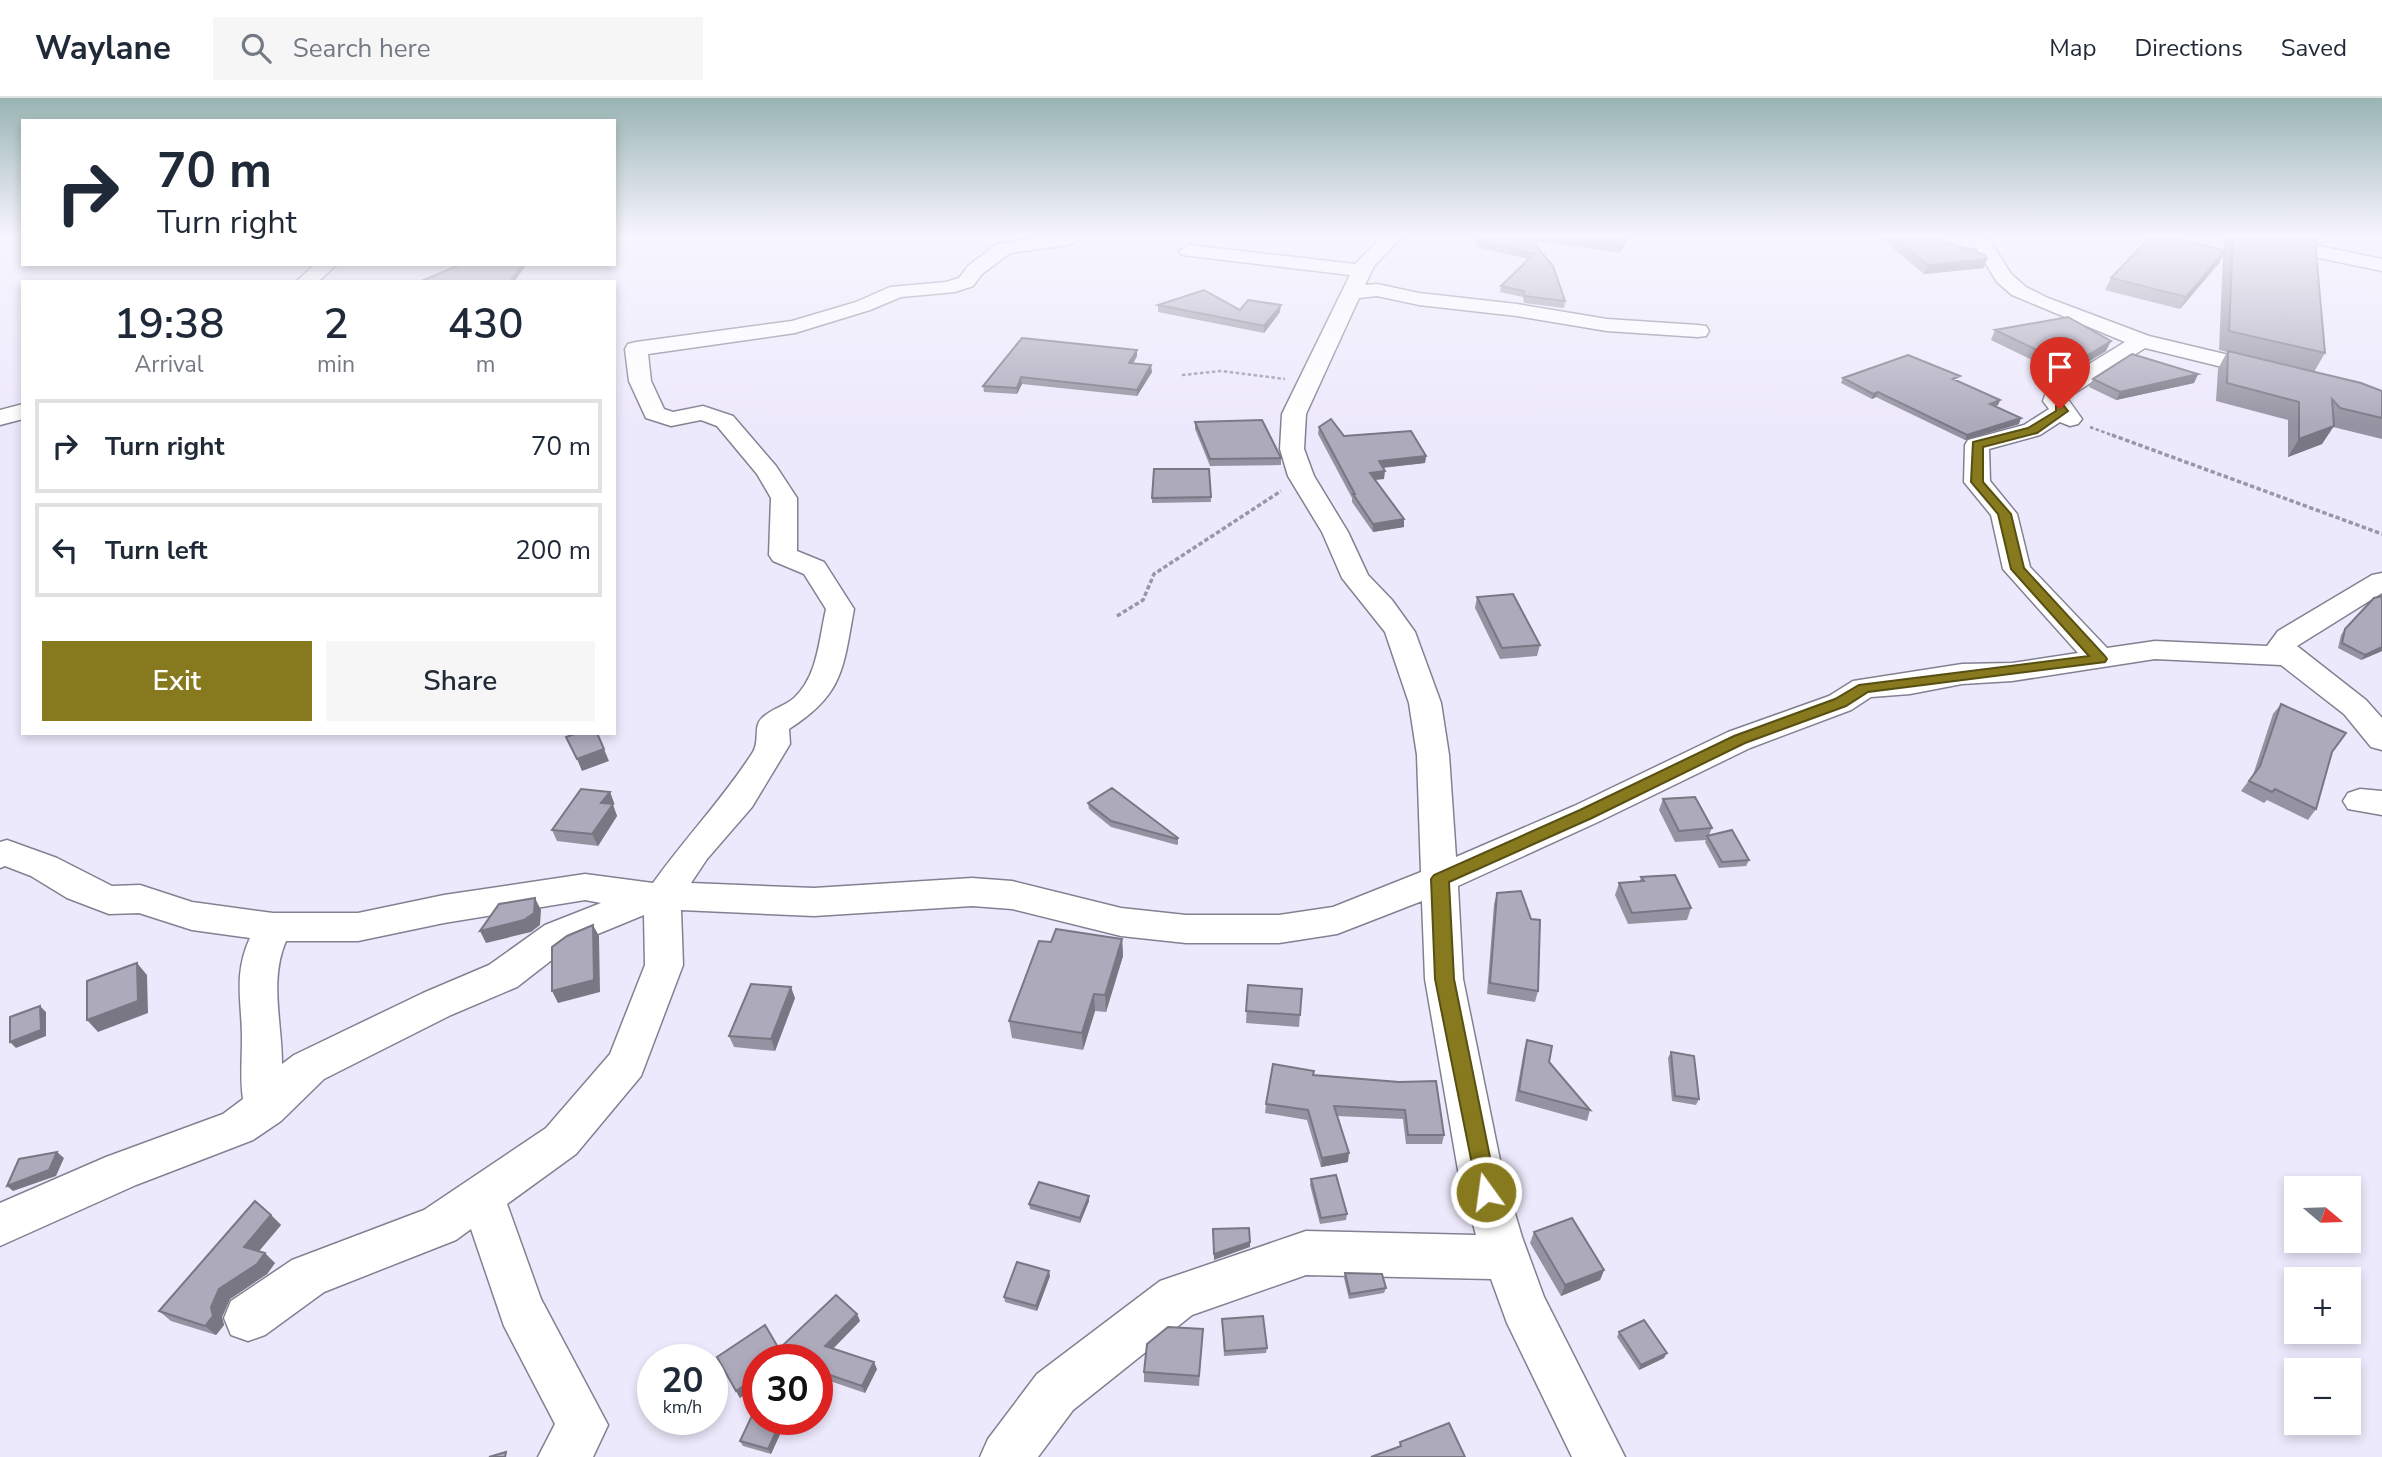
<!DOCTYPE html>
<meta charset="utf-8">
<style>
:root{--surface:#fff;--page:#f6f6f7;--text:#1f2937;--muted:#747a83;--line:#e0e1e3;--accent:#87791d}
body{margin:0;font-family:"Nunito Sans",sans-serif;background:var(--page);color:var(--text);height:100vh;display:flex;flex-direction:column;font-size:26px;white-space:nowrap}
*{box-sizing:border-box;margin:0}
p{font-size:23px;color:var(--muted)}
.icon{flex:none;width:38px;height:38px;fill:none;stroke:currentColor;stroke-width:2;stroke-linecap:round;stroke-linejoin:round}
.map{position:relative;flex:1;overflow:hidden}
.sheet{position:absolute;left:21px;top:182px;width:595px;height:455px;display:flex;flex-direction:column;background:var(--surface);border-radius:0px;box-shadow:0 4px 10px #0003}
.sheet>*{flex:none}
.banner{position:absolute;left:21px;top:21px;width:595px;height:147px;border-radius:0px;box-shadow:0 4px 10px #0003;background:#fff;color:var(--text);overflow:hidden}
.needle{width:46px;rotate:109deg}
.tools{position:absolute;left:2284px;top:1078px;display:grid;gap:14px}
.tools a{display:grid;place-items:center;width:77px;height:77px;border-radius:0px;background:var(--surface);box-shadow:0 4px 10px #0003;font-size:35px}
.speed{position:absolute;left:637px;top:1246px;display:flex;gap:14px;font-size:35px;font-weight:700;text-align:center}
.speed>*{display:grid;place-content:center;width:91px;height:91px;border-radius:50%;background:var(--surface);box-shadow:0 4px 10px #0003;line-height:1}
.speed small{font-size:18px;font-weight:400}
.speed .limit{border:10px solid #d22;background:#fff;color:#111}
.pin{position:absolute;display:grid;place-items:center;width:60px;height:60px;color:#fff;margin:-72px -30px;border-radius:50% 50% 50% 0;rotate:-45deg;box-shadow:0 0 7px #0007}
.pin .icon{rotate:45deg}
.me{position:absolute;width:77px;margin:-38px;rotate:346deg;stroke-linejoin:round;filter:drop-shadow(0 0 5px #0008)}
.turn{display:flex;align-items:center;gap:24px;height:147px;padding:0 21px;font-size:32px}
.turn .icon{width:91px;height:91px;stroke-width:2.5}
.turn b{display:block;font-size:49px;line-height:60px}
.eta{display:flex;justify-content:space-evenly;align-items:center;height:119px;text-align:center}
.eta b{font-size:42px;font-weight:600;line-height:49px}
.action{display:flex;gap:14px;margin-top:auto;padding:14px 21px}
.action a{flex:1;height:80px;border-radius:0px;background:var(--accent);color:#fff;font-size:28px;font-weight:600;line-height:80px;text-align:center}
.action a+a{background:var(--page);color:var(--text)}
ul{padding:0;list-style:none}
li{display:flex;align-items:center;gap:21px;height:94px;margin:0 14px 10px;padding:0 7px;border:4px solid var(--line);border-radius:0px}
li div{flex:1}
li b{display:block;font-size:26px}
li em{font-style:normal}
header{display:flex;align-items:center;gap:42px;box-sizing:border-box;height:98px;padding:0 35px;background:var(--surface);border-bottom:2px solid var(--line)}
header strong{font-size:33px}
nav{display:flex;gap:38px;margin-inline-start:auto;font-size:24px}
.search{width:490px;height:63px;background:var(--page);display:flex;align-items:center;gap:18px;box-sizing:border-box;padding:0 24px;border-radius:0px;color:var(--muted);font-size:26px}
.map>svg:first-child{display:block}
</style>
<header>
<strong>Waylane</strong>
<div class="search"><svg class="icon" aria-label="search" viewBox="0 0 24 24"><circle cx="10" cy="10" r="6"/><path d="M15 15l6 6"/></svg>Search here</div>
<nav><a>Map</a><a>Directions</a><a>Saved</a></nav>
</header>
<div class="map">
<svg width="2382" height="1359" viewBox="0 0 2382 1359">
<rect width="100%" height="100%" fill="#ede9fc"/>
<g fill="none" stroke-linecap="round" stroke-linejoin="round">
<g stroke="#838091" stroke-width="3">
<path id="minor" d="M1054 137H1085L1083 141 1067 147 1010 155 982 176 973 188 955 194 901 199 870 212 795 235 648 256 651 283 664 311 673 314 703 308 733 318 776 368 797 400V453L824 464 854 511C843 570 844 596 789 631L790 646 752 709 707 761 691 785 814 790 972 780 1012 783 1121 810 1186 817H1279L1333 809 1421 774 1417 657 1409 605 1385 534 1342 480 1322 434 1288 378 1280 351 1282 316 1350 177 1182 157 1179 153 1189 147 1355 166 1384 137H1404L1374 168 1365 187 1377 186 1419 195 1517 206 1607 221 1698 227 1706 228 1709 233 1706 238 1698 239 1607 233 1517 218 1419 207 1377 198 1359 200 1306 316 1304 351 1314 378 1348 434 1368 477 1392 502 1415 534 1441 605 1449 657 1456 759 1574 708 1728 634 1829 598 1853 583 1962 566 2012 565 2078 555 2003 471 1991 417 1964 384 1965 347 1968 342 2024 327 2049 311 2043 303 2047 292 2125 244 2012 197 1997 184 1976 150 1903 143 1894 137H1961L1989 141 2011 176 2026 189 2048 200 2149 238 2275 268 2278 273 2275 278 2267 280 2145 250 2067 300 2082 321 2078 326 2070 328 2060 324 2040 337 1989 351 1990 383 2017 416 2030 469 2107 550 2155 543 2267 548 2278 533 2372 477 2382 475V495L2297 548 2366 602 2382 620V652L2371 649 2344 616 2281 567 2155 561 2012 583 1962 586 1910 596 1871 599 1851 612 1750 650 1598 724 1458 788 1463 881 1502 1072 1522 1139 1544 1199 1625 1359H1572L1507 1225 1491 1181 1306 1177 1192 1217 1073 1312 1038 1359H980L988 1341 1037 1276 1160 1183 1306 1133 1476 1137 1458 1072 1425 881 1422 803 1337 836 1279 845H1186L1121 838 1012 811 972 808 814 818 681 812 683 867 641 978 576 1056 507 1106 541 1201 608 1327 593 1359H538L555 1326 504 1228 471 1131 456 1142 324 1194 265 1237 248 1243 231 1237 224 1220 231 1203 292 1162 424 1112 546 1030 610 956 645 867 644 817 571 847 517 889 451 917 324 981 281 1023 253 1042 136 1087 0 1148V1105L106 1059 223 1016 243 1001C240 981 242 962 242 941 242 903 233 877 250 840L192 832 139 815 109 816 67 800 31 778 5 768 0 770V744L7 742 57 760 112 788 140 787 192 804 273 815H358L444 797 585 776 653 785C685 740 723 701 753 654 760 643 753 628 762 620 771 611 785 608 794 600 818 578 819 541 826 511L804 476 773 463 769 457 771 400 757 376 717 328 701 322 671 328 646 320 629 283 625 251 628 246 636 244 792 223 856 204 890 189 946 184 959 180 968 168 997 146ZM585 802 601 805 545 827 489 867 423 895 294 957 282 966C282 925 269 882 286 843H358L444 825Z
M2229 137H2266L2382 161V173L2238 143Z
M315 166H337L318 184H296Z
M23 306V321L0 327V312Z
M2360 691 2382 693V717L2348 711 2343 703 2348 695Z"/>
</g>
<path stroke="#9997a5" stroke-width="2.5" stroke-dasharray="3.5 2.5" stroke-linecap="butt" d="M1182 277 1221 273 1285 281
M2090 329 2117 339"/>
<path stroke="#9997a5" stroke-width="3.5" stroke-dasharray="4.5 2.5" stroke-linecap="butt" d="M2112 337 2382 436
M1117 518 1143 502 1154 476 1281 393"/>
<use href="#minor" fill="#fff" fill-rule="evenodd"/>
</g>
<path fill="#9592a1" d="M1527 137H1630L1620 155 1531 142 1565 203 1564 210 1524 205 1523 199 1500 194 1501 188 1528 161 1476 149 1477 143Z
M1877 137H1909L1984 170 1924 176Z
M2227 137H2290L2325 255 2314 274 2382 293V341L2333 329 2322 346 2288 359V322L2216 303 2218 271 2227 254 2219 252 2223 157 2219 165 2180 211 2105 192 2111 180 2223 153 2224 144Z
M1158 207 1240 212 1280 214 1264 235 1158 214Z
M1995 232 2106 253 2065 278 1991 242Z
M1137 252V258L1133 266 1152 274 1137 298 1022 286 1017 296 984 294 983 288Z
M2198 276 2194 285 2116 302 2089 289 2093 281Z
M1843 280 2000 302 1998 307 1995 308 2019 326 1965 342 1876 299 1872 301 1841 285Z
M1195 324 1281 360V367L1210 368 1195 331Z
M1319 329 1344 338 1426 358 1425 365 1383 370 1384 381 1375 382 1404 429 1373 434 1352 404V400L1318 336Z
M1209 371 1211 404 1152 405V400Z
M2382 498V553L2361 562 2338 550 2341 537 2345 531Z
M1477 499 1540 547 1537 558 1500 561 1475 510Z
M2281 606 2332 654 2316 711 2308 722 2267 702 2264 705 2241 693 2253 677 2273 616Z
M610 694 614 705 613 707 617 718 598 748 557 743 552 732Z
M1663 701 1712 730 1709 737 1749 762 1746 768 1719 770 1705 744 1706 742 1675 744 1659 712Z
M1088 705 1178 740V746L1177 747 1111 729 1089 711Z
M1641 779 1691 810 1687 822 1628 826 1615 797 1619 785 1640 783Z
M1497 795 1538 893 1535 904 1487 896 1494 806Z
M1122 841 1123 858 1106 914 1095 913 1083 952 1012 940 1009 923 1051 844Z
M1248 887 1302 891 1299 929 1246 925Z
M795 900 775 953 734 949 729 938Z
M1527 942 1549 964 1590 1012 1587 1023 1515 1003 1524 952Z
M1671 954 1699 1001 1696 1007 1672 1003 1668 960Z
M1313 977 1399 984 1444 1037 1442 1046H1406L1403 1021 1337 1018 1348 1064 1321 1069 1307 1022 1265 1015 1266 1006Z
M1311 1081 1347 1116 1346 1122 1320 1126 1310 1087Z
M1089 1103 1080 1125 1030 1111 1029 1106Z
M271 1117 281 1127 259 1153 275 1165 267 1176 230 1201 222 1219 224 1227 216 1237 171 1223 159 1213Z
M1534 1134 1604 1172 1600 1182 1561 1198 1530 1145Z
M1345 1175 1386 1190 1384 1195 1349 1201 1344 1180Z
M1050 1178 1037 1213 1005 1204 1004 1199Z
M857 1216 860 1223 833 1250 877 1271 865 1295 824 1281 823 1284 817 1283V1262H758L740 1300 717 1259 779 1251Z
M1222 1221 1267 1250 1266 1255 1224 1258Z
M1619 1234 1664 1260 1639 1272 1617 1239Z
M1202 1242 1199 1288 1144 1284V1274Z
M786 1323 771 1356 743 1348 740 1343Z"/>
<path fill="#797783" d="M1627 137H1630L1620 155 1621 147Z
M2225 153 2219 165 2180 211 2186 199Z
M1987 161 1984 170 1924 176 1928 167Z
M522 166H527L514 184H510Z
M1281 207 1280 214 1264 235V228Z
M2111 243 2106 253 2065 278 2070 268Z
M1137 252V258L1129 272V265Z
M1151 267 1152 274 1137 298V292Z
M2198 276 2194 285 2116 302 2120 294Z
M1021 279 1022 286 1017 296V290Z
M1878 294 1876 299 1872 301 1873 296Z
M2000 302 1998 307 1988 311 1990 306Z
M2021 320 2019 326 1965 342 1967 337Z
M2334 328 2322 346 2288 359 2299 341Z
M1426 358 1425 365 1378 370 1379 363Z
M1385 373 1384 381 1369 382 1370 375Z
M1404 421V429L1373 434V426Z
M2382 549V553L2361 562 2365 557Z
M604 651 609 663 582 673 577 661Z
M610 694 614 705 613 707 617 718 598 748 592 736 601 705Z
M535 800 541 812 540 827 531 834 486 845 480 833Z
M593 827 599 838 600 894 558 905 552 893Z
M1122 841 1123 858 1106 914 1105 897Z
M137 865 147 877 148 915 98 934 87 922Z
M791 889 795 900 775 953 771 941Z
M1094 896 1095 913 1083 952 1082 935Z
M40 908 46 914V938L16 950 10 944Z
M57 1054 64 1060 56 1078 13 1093 7 1088Z
M1349 1055 1348 1064 1321 1069 1322 1060Z
M1089 1098V1103L1080 1125V1120Z
M271 1117 281 1127 254 1159 244 1149Z
M1250 1144V1149L1214 1162V1156Z
M265 1155 275 1165 267 1176 230 1201 222 1219 224 1227 216 1237 205 1228 211 1209 219 1191Z
M1604 1172 1600 1182 1561 1198 1565 1187Z
M1049 1173 1050 1178 1037 1213 1036 1208Z
M857 1216 860 1223 829 1255 825 1248Z
M1667 1255 1664 1260 1639 1272 1641 1267Z
M874 1264 877 1271 865 1295 862 1288Z
M821 1274 824 1281 823 1284 820 1277Z
M758 1278V1288L740 1300 736 1293Z
M782 1321H785L786 1323 771 1356 768 1351Z"/>
<path fill="#adaabb" stroke="#797783" stroke-width="2" d="M1484 137H1527L1553 168 1565 203 1525 198 1524 193 1501 188 1534 156 1477 143Z
M1555 137H1627L1621 147Z
M1890 137H1909L1933 140 1985 157 1987 161 1928 167Z
M2152 137H2166L2225 153 2186 199 2111 180Z
M2233 137H2290L2315 142 2325 255 2229 233Z
M462 166H522L510 184H419Z
M1204 192 1240 212 1248 202 1281 207 1264 228 1158 207Z
M2068 219 2111 243 2070 268 1995 232Z
M1022 240 1137 252 1129 265 1151 267 1137 292 1021 279 1017 290 983 288Z
M2228 253 2361 285 2382 293V320L2340 310 2332 301 2334 328 2299 341V304L2227 285Z
M2132 256 2198 276 2120 294 2093 281Z
M1908 257 1960 278 1953 281 2000 302 1990 306 2021 320 1967 337 1878 294 1873 296 1843 280Z
M1331 321 1344 338 1411 333 1426 358 1379 363 1385 373 1370 375 1404 421 1373 426 1353 396H1355L1319 329Z
M1262 322 1281 360 1210 361 1195 324Z
M1154 371H1209L1211 399 1152 400Z
M1513 496 1540 547 1502 550 1477 499Z
M2382 498V549L2365 557 2342 545 2345 531 2374 500Z
M2281 606 2346 635 2332 654 2316 711 2275 691 2272 694 2249 683 2260 668Z
M577 635H597L604 651 577 661 566 639Z
M1112 690 1178 740 1177 741 1111 723 1088 705Z
M581 691 610 694 601 705 613 706 592 736 552 732Z
M1695 699 1712 730 1679 733 1663 701Z
M1732 732 1749 762 1722 764 1707 738Z
M1675 777 1691 810 1632 815 1619 785 1644 783 1641 779Z
M1521 793 1531 821 1540 822 1538 893 1490 885 1497 795Z
M535 800 534 815 524 822 480 833 499 806Z
M593 827 594 882 552 893V849L567 838Z
M1056 831 1122 841 1105 897 1094 896 1082 935 1009 923 1039 843 1051 844Z
M137 865 138 903 87 922V883Z
M751 886 791 889 771 941 729 938Z
M1248 887 1302 891 1300 917 1246 913Z
M40 908 41 932 10 944V919Z
M1527 942 1552 948 1549 964 1590 1012 1519 993Z
M1671 954 1694 958 1699 1001 1675 998Z
M1273 966 1314 973 1313 977 1399 984 1436 983 1444 1037H1408L1405 1012 1334 1008 1349 1055 1322 1060 1308 1012 1266 1006Z
M57 1054 49 1072 7 1088 19 1061Z
M1336 1077 1347 1116 1321 1120 1311 1081Z
M1039 1084 1089 1098 1080 1120 1029 1106Z
M255 1103 271 1117 244 1149 265 1155 257 1166 219 1191 211 1209 213 1218 205 1228 159 1213Z
M1572 1120 1604 1172 1565 1187 1534 1134Z
M1249 1130 1250 1144 1214 1156 1213 1131Z
M1017 1164 1049 1173 1036 1208 1004 1199Z
M1345 1175 1382 1176 1386 1190 1350 1196Z
M836 1197 857 1216 825 1248 874 1264 862 1288 821 1274 820 1277 817 1276V1262H758V1278L736 1293 717 1259 765 1227 779 1251Z
M1263 1218 1267 1250 1225 1253 1222 1221Z
M1644 1222 1667 1255 1641 1267 1619 1234Z
M1168 1229 1203 1231 1199 1278 1144 1274 1147 1246Z
M756 1309 758 1310V1321H782L768 1351 740 1343Z
M1449 1325 1465 1359H1371L1401 1348 1400 1344Z
M506 1354 505 1359H489Z"/>
<linearGradient id="sky" x2="0" y2="1"><stop stop-color="#99b4b3"/><stop offset="0.42" stop-color="#f7f5fe"/><stop offset="1" stop-color="#f7f5fe" stop-opacity="0"/></linearGradient>
<rect width="2382" height="328" fill="url(#sky)"/>
<path fill="#87791d" stroke="#584f13" stroke-width="2" d="M2056 308H2064L2068 313 2037 335 1983 349V384L2011 416 2024 470 2105 558 2107 561 2105 564 1868 594 1846 608 1745 645 1592 720 1449 784 1454 881 1497 1094 1494 1101 1486 1104 1479 1101 1435 881 1431 781 1434 777 1580 712 1734 638 1835 601 1859 587 2089 558 2011 471 1998 416 1971 384 1973 344 2028 330 2056 313Z"/>
</svg>
<div class="tools">
<a><svg class="needle" viewBox="-14 -14 28 28"><path d="M0-13l5 13h-10z" fill="#e53935"/><path d="M0 13l5-13h-10z" fill="#747a83"/></svg></a>
<a>+</a>
<a>−</a>
</div>
<div class="speed"><div>20<small>km/h</small></div><div class="limit">30</div></div>
<div class="pin" style="left:2060px;top:311px;background:#d93025"><svg class="icon" aria-label="arrive" viewBox="0 0 24 24"><path d="M6 21V4h12l-3 4 3 4H6"/></svg></div>
<svg class="me" style="left:1486px;top:1094px" viewBox="-20 -20 40 40"><circle r="17" fill="#87791d" stroke="#fff" stroke-width="3"/><path d="M0-11L8 9 0 5-8 9z" fill="#fff"/></svg>
<div class="banner">
<div class="turn"><svg class="icon" aria-label="right" viewBox="0 0 24 24"><path d="M7 20v-9h11M14 6l5 5-5 5"/></svg><div><b>70 m</b>Turn right</div></div>
</div>
<section class="sheet">
<div class="eta">
<div><b>19:38</b><p>Arrival</p></div>
<div><b>2</b><p>min</p></div>
<div><b>430</b><p>m</p></div>
</div>
<ul>
<li><svg class="icon" aria-label="right" viewBox="0 0 24 24"><path d="M7 20v-9h11M14 6l5 5-5 5"/></svg><div><b>Turn right</b></div><em>70 m</em></li>
<li><svg class="icon" aria-label="left" viewBox="0 0 24 24"><path d="M17 20v-9H6M10 6l-5 5 5 5"/></svg><div><b>Turn left</b></div><em>200 m</em></li>
</ul>
<div class="action"><a>Exit</a><a>Share</a></div>
</section>
</div>
